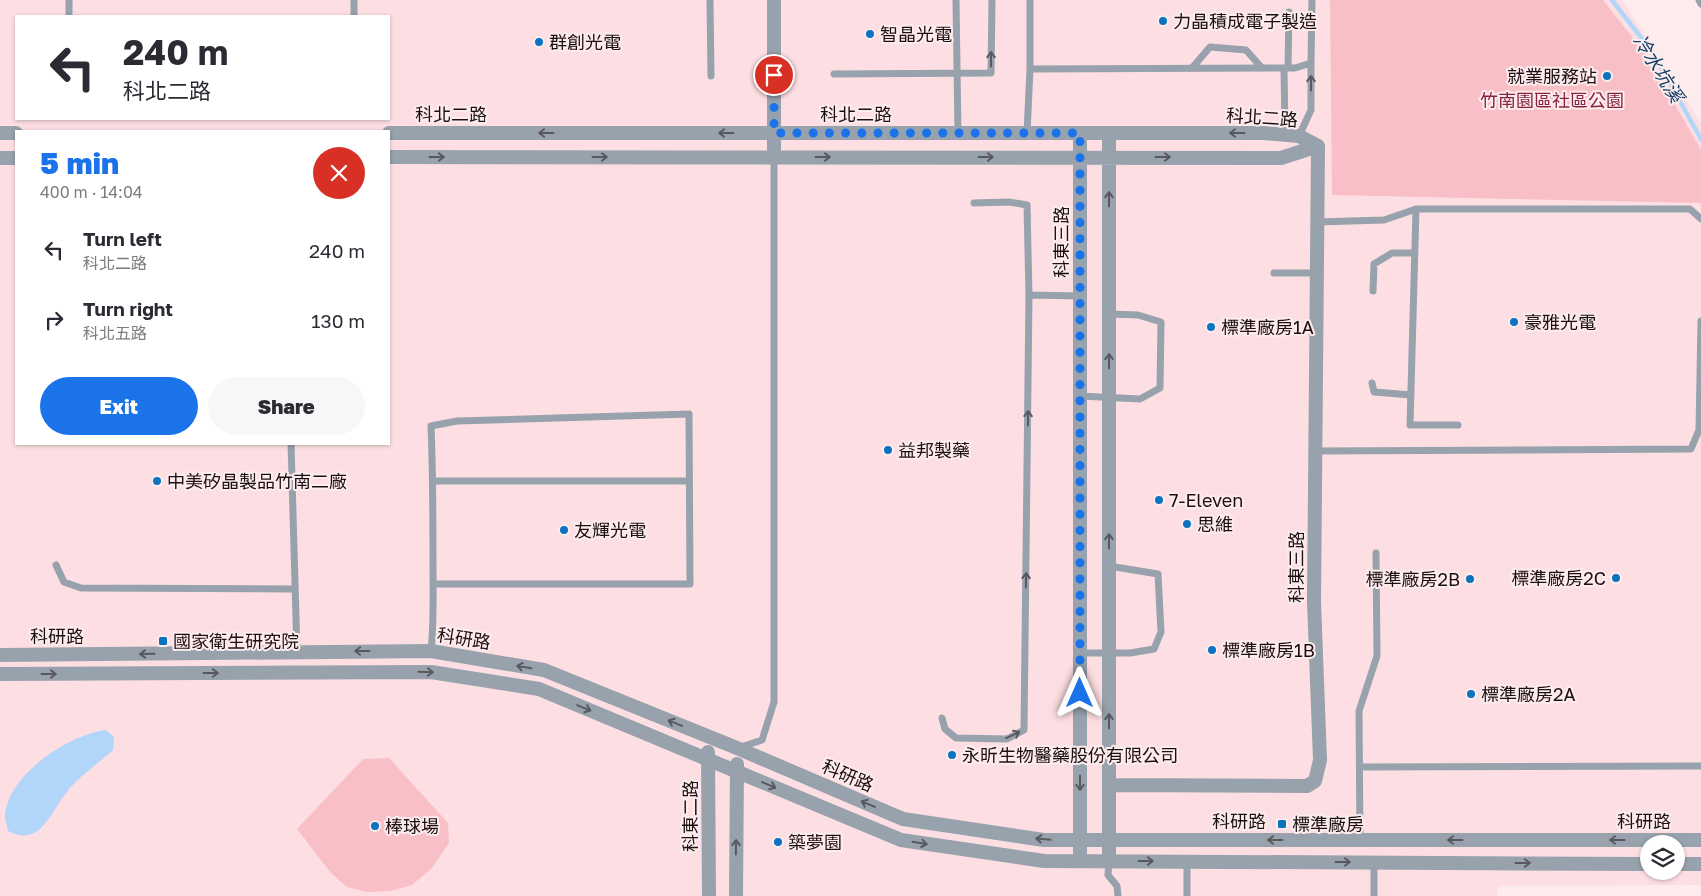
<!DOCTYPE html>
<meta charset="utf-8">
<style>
:root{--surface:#fff;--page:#f7f7f7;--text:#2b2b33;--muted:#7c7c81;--accent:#1a73e8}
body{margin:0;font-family:"Golos Text","Noto Sans TC",sans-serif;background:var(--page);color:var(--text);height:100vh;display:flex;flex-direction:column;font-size:19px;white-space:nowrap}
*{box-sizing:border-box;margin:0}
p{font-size:16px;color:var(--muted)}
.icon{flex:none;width:28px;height:28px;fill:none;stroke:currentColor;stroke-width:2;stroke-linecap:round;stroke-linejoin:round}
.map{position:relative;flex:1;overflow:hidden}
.sheet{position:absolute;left:15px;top:130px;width:375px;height:315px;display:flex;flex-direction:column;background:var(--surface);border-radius:0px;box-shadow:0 1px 4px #0004}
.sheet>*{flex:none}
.hud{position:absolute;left:15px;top:15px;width:375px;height:105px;border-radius:0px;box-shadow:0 1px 4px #0004;background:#fff;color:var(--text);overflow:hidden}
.controls{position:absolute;left:1640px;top:835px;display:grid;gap:10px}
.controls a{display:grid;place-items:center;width:45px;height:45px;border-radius:50%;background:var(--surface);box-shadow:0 1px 4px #0004;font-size:25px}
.pin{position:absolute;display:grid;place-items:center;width:42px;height:42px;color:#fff;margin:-21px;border:2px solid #fff;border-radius:50%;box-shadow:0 1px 5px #0007}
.me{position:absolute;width:55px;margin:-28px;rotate:0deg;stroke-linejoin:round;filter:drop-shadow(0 0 4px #0008)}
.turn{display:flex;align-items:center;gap:18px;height:105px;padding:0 25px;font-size:22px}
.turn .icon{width:65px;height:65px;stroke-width:2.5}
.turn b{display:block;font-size:35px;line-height:42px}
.round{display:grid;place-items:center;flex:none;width:52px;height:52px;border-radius:26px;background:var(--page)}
.overview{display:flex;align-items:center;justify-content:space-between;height:85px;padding:0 25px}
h1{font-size:30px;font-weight:800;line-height:38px;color:var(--accent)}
.cta{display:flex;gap:10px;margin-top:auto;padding:10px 25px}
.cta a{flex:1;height:58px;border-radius:30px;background:var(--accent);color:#fff;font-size:20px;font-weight:800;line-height:58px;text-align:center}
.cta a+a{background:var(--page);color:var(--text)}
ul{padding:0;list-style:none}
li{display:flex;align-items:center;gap:15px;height:70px;padding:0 25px}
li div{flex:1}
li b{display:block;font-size:19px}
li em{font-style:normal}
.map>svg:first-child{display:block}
</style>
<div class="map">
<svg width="1701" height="896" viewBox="0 0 1701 896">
<rect width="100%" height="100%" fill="#fdecee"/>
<path fill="#fddfe3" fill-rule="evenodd" d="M0 0H1622L1701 123V885L1498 886 1497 896H0ZM16 16H389V119H16ZM16 131H389V444H16ZM1649 844H1676V871H1649Z"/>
<path fill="#f8bfc7" d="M1330 0H1603L1647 56 1701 150V203L1332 195Z
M389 758 448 823 449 843 432 868 412 885 391 891 367 892 347 887 331 873 297 829 363 759Z"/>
<path fill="#b2d6f9" d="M106 730 114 737 113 750C98 764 79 776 67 792 50 812 41 848 8 831 7 826 5 820 5 815 8 775 69 734 106 730Z"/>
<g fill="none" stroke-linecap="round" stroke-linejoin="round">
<path stroke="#b2d6f9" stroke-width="4.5" d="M1612 0 1653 53 1701 139"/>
<path stroke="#97a2ad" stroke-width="7" d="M354 0V16
M710 0 711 76
M956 0 958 133
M1699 0 1701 4
M69 16V0
M1192 68 1210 47 1246 50 1262 68
M1284 68 1285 134
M1288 68 1289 12
M1030 69V0
M834 74 991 73 992 0
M1027 133 1030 69 1295 68 1311 63 1312 0
M1299 136 1311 110V63
M1416 209 1410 425H1458
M1317 222 1384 220 1416 209H1690L1701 219
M1274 273H1317
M1373 291 1374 264 1392 253H1415
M1029 295 1080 296
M1372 383 1374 392 1411 395
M1080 396 1140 399 1160 388 1161 322 1138 315 1109 314
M291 444 297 652
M1316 451 1691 449 1699 430 1701 321
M433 481H689
M56 565 64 582 81 588 295 589
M431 651C434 623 433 595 433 567 433 520 433 473 431 426L457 421 689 414 690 584H433
M1080 653H1130L1154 649 1161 632 1158 574 1109 566
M942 718 945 729 956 738 1007 739 1024 730 1029 295 1027 205 1009 202 974 203
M738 748 762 740 774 702V157
M1360 767 1701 766
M1360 840 1359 711 1377 656 1376 553
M1109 861 1108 875 1117 886 1118 896
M1187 862V896
M1374 896V862"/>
<path stroke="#97a2ad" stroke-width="14" d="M774 0V157
M0 133H16
M389 133H1263L1299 136 1318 146
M1080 133V861
M1109 133V861
M389 157 1281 158 1318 146
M0 158H16
M1109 785 1307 786 1315 781 1320 760 1314 602 1318 146"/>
<path stroke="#97a2ad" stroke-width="14" d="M0 655 431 651 544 670 737 748 903 819 1044 840H1701
M0 674 431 672 539 689 901 840 1044 861 1649 864
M708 752 709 896
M1676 864H1701
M736 896 737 764"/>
</g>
<defs><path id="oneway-shaft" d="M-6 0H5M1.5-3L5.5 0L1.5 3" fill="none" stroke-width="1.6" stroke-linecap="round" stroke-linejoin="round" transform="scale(1.25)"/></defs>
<g stroke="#5a585f">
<use href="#oneway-shaft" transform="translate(991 59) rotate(-90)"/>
<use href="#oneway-shaft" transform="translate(1311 83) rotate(-90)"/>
<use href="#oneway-shaft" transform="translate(546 133) rotate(180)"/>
<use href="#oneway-shaft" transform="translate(726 133) rotate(180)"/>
<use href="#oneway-shaft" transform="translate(1237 133) rotate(180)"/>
<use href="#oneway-shaft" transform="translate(437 157)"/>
<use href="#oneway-shaft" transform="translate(600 157)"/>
<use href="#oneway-shaft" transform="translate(823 157)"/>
<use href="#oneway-shaft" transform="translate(986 157)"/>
<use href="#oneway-shaft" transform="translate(1163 157)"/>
<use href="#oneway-shaft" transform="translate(1109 199) rotate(-90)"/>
<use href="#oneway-shaft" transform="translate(1109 361) rotate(-90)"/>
<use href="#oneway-shaft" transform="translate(1028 418) rotate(-89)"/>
<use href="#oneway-shaft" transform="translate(1109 541) rotate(-90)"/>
<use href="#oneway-shaft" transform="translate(1026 580) rotate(-89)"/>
<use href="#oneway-shaft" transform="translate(362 651) rotate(180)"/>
<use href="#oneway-shaft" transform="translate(147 654) rotate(179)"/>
<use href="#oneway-shaft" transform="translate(524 667) rotate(-170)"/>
<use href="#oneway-shaft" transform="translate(426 672) rotate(2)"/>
<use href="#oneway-shaft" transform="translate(211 673)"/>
<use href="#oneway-shaft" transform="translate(49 674)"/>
<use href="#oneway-shaft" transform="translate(584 708) rotate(22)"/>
<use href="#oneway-shaft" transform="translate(1109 721) rotate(-90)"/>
<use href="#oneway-shaft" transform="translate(675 723) rotate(-158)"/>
<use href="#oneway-shaft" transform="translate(1013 735) rotate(-25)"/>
<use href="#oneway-shaft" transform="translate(1080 783) rotate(90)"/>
<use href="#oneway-shaft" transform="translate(769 785) rotate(23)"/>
<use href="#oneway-shaft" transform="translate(868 804) rotate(-157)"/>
<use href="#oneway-shaft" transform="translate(1043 839) rotate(-175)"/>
<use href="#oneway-shaft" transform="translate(1275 840) rotate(180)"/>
<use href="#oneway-shaft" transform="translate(1455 840) rotate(180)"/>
<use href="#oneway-shaft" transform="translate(1617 840) rotate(180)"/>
<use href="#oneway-shaft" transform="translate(920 843) rotate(9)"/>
<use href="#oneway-shaft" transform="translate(736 847) rotate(-89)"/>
<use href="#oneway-shaft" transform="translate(1146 861)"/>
<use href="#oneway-shaft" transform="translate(1343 862)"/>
<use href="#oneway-shaft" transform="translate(1523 863)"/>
</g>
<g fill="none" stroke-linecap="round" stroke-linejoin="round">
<path stroke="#1a73e8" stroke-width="9" stroke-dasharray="0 16.2" d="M774 75V133H1080V693"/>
</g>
<g fill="#0c73be" stroke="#fdecee" stroke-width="2">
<circle cx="1163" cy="21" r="5"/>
<circle cx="870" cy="34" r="5"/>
<circle cx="539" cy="42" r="5"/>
<circle cx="1607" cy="76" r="5"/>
<circle cx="1514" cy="322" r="5"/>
<circle cx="1211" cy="327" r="5"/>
<circle cx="888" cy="450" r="5"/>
<circle cx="157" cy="481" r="5"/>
<circle cx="1159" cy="500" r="5"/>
<circle cx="1187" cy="524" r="5"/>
<circle cx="564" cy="530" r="5"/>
<circle cx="1616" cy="578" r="5"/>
<circle cx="1470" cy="579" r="5"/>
<rect x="158" y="636" width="10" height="10" rx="2.5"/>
<circle cx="1212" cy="650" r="5"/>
<circle cx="1471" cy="694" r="5"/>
<circle cx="952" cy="755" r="5"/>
<rect x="1277" y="819" width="10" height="10" rx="2.5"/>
<circle cx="375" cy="826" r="5"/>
<circle cx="778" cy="842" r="5"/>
</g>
<g text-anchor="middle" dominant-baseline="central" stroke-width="4" stroke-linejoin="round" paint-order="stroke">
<g font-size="18" fill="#1c0f11" stroke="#fdecee" text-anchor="start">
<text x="1173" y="21">力晶積成電子製造</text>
<text x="880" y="34">智晶光電</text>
<text x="549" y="42">群創光電</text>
<text x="1597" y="76" text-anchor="end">就業服務站</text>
<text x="1524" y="322">豪雅光電</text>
<text x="1221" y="327">標準廠房1A</text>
<text x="898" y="450">益邦製藥</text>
<text x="167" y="481">中美矽晶製品竹南二廠</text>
<text x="1169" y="500">7-Eleven</text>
<text x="1197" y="524">思維</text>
<text x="574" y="530">友輝光電</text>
<text x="1606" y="578" text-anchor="end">標準廠房2C</text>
<text x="1460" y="579" text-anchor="end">標準廠房2B</text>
<text x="173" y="641">國家衛生研究院</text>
<text x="1222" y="650">標準廠房1B</text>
<text x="1481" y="694">標準廠房2A</text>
<text x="962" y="755">永昕生物醫藥股份有限公司</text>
<text x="1292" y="824">標準廠房</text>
<text x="385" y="826">棒球場</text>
<text x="788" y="842">築夢園</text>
</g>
<g font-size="18" fill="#87233e" stroke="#fdecee">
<text x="1552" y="100">竹南園區社區公園</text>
</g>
<g font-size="18" fill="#1c0f11" stroke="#fdecee">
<text x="451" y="114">科北二路</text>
<text x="856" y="114">科北二路</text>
<text transform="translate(1262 117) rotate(4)">科北二路</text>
<text transform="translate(1061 242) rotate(-90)">科東三路</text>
<text transform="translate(1296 567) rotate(-90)">科東三路</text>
<text x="57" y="636">科研路</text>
<text transform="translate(464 638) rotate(9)">科研路</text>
<text transform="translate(848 775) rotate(23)">科研路</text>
<text transform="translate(690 816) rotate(-90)">科東二路</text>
<text x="1239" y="821">科研路</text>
<text x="1644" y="821">科研路</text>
</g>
<g font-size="19" font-style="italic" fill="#123e64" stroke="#fdecee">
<text transform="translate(1659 68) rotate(58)">冷水坑溪</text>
</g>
</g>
</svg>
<div class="controls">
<a><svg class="icon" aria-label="layers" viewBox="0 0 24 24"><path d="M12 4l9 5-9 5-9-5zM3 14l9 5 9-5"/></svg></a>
</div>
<div class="pin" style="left:774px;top:75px;background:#d93025"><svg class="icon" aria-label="arrive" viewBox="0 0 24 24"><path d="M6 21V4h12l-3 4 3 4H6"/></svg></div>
<svg class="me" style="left:1080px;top:693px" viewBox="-20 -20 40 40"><path d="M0-17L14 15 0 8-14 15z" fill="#1a73e8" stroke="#fff" stroke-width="4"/></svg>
<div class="hud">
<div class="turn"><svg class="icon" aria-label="left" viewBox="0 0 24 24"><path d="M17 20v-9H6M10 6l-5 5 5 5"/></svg><div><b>240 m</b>科北二路</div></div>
</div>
<section class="sheet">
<div class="overview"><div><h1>5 min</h1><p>400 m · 14:04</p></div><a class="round" style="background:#d93025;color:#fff"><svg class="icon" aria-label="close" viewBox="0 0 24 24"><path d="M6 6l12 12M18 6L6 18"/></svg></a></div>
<ul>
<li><svg class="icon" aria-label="left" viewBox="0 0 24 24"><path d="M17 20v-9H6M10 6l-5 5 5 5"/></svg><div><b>Turn left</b><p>科北二路</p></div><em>240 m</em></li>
<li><svg class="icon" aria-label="right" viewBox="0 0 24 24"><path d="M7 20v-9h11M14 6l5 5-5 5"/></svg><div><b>Turn right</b><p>科北五路</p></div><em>130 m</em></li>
</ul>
<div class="cta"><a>Exit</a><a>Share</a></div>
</section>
</div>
